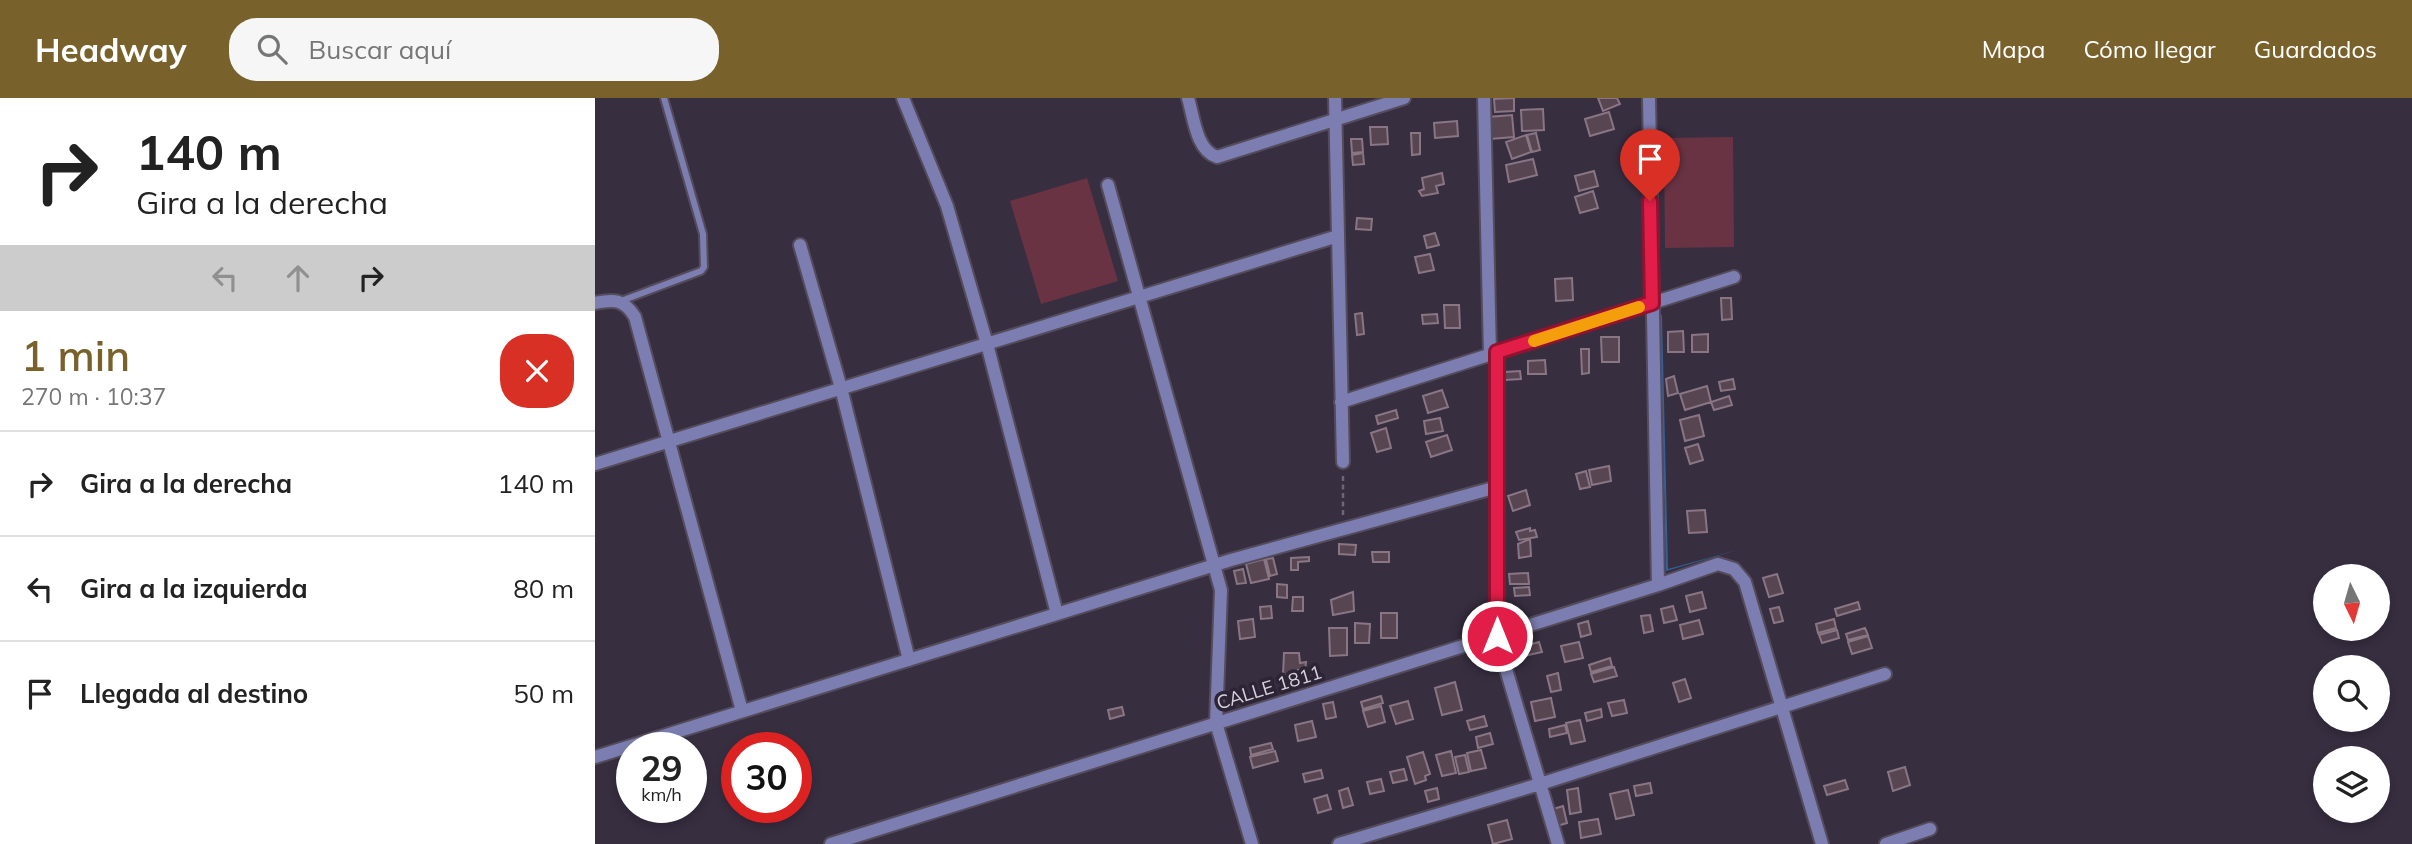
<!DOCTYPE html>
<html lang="es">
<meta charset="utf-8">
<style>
:root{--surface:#fff;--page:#f6f6f6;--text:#222;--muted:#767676;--line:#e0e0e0;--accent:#79612b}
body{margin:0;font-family:Mulish,sans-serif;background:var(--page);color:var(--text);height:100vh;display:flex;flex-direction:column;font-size:26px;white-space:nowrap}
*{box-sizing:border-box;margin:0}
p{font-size:23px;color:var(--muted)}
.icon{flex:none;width:38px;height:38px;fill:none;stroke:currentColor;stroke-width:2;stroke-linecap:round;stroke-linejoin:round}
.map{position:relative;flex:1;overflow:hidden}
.side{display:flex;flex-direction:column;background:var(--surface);width:595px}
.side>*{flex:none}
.top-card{background:#fff;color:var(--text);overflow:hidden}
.needle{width:46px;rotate:175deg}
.buttons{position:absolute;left:1718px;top:466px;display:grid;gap:14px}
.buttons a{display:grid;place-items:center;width:77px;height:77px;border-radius:50%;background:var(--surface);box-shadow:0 4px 10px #0003;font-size:35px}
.speed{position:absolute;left:21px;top:634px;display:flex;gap:14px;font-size:35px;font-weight:700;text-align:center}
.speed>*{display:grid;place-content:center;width:91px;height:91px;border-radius:50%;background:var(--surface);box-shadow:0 4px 10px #0003;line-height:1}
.speed small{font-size:18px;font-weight:400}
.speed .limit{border:10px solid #d22;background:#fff;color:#111}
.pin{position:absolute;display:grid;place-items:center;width:60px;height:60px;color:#fff;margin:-72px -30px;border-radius:50% 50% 50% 0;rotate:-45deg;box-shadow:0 0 7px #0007}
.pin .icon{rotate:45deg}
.me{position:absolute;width:77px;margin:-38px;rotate:0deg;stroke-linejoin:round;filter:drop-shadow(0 0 5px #0008)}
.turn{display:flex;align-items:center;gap:24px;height:147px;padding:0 21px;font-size:32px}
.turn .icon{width:91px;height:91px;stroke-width:2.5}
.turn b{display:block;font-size:49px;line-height:60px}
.lanes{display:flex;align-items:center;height:66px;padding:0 21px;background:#0003;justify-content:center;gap:35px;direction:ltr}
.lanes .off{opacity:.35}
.round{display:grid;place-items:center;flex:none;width:74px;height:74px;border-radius:28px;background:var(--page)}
.head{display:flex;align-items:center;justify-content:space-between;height:119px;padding:0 21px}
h1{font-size:42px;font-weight:600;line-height:52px;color:var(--accent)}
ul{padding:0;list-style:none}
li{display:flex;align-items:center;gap:21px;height:105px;padding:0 21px;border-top:2px solid var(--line)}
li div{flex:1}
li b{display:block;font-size:26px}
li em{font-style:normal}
header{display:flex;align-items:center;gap:42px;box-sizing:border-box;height:98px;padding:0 35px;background:var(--accent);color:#fff}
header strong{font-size:33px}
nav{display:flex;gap:38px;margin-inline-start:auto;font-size:24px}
.search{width:490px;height:63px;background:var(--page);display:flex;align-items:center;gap:18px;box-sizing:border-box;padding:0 24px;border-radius:28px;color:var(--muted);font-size:26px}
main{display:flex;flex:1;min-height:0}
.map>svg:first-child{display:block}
</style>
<header>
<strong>Headway</strong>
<div class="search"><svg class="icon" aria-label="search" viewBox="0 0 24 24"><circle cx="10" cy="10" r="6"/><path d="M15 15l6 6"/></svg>Buscar aquí</div>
<nav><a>Mapa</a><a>Cómo llegar</a><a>Guardados</a></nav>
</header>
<main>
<section class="side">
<div class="top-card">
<div class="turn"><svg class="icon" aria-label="right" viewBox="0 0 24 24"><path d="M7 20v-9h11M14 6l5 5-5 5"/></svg><div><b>140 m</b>Gira a la derecha</div></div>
<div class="lanes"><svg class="icon off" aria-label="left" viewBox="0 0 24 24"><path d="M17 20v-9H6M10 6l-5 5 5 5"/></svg><svg class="icon off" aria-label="ahead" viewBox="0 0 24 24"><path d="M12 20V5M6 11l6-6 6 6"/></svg><svg class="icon" aria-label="right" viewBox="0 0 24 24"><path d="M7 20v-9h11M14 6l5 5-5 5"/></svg></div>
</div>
<div class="head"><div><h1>1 min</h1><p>270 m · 10:37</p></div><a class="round" style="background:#d93025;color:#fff"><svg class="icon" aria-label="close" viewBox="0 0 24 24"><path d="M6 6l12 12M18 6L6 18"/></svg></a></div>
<ul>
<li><svg class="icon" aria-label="right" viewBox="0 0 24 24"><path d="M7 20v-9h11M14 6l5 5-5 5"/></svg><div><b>Gira a la derecha</b></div><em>140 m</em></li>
<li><svg class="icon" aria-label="left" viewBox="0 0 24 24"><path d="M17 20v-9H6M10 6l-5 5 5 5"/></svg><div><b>Gira a la izquierda</b></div><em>80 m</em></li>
<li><svg class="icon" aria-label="arrive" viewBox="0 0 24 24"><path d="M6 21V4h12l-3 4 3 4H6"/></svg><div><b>Llegada al destino</b></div><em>50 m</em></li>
</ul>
</section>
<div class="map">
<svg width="1817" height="746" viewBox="0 0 1817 746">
<rect width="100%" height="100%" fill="#372e40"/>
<path fill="#6a3344" d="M1138 39 1139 149 1070 150 1069 40Z
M492 80 523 183 446 206 415 103Z"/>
<path fill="#31629d" d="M1065 217H1067L1073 471 1146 451 1071 473Z"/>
<path fill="#574552" stroke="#897584" stroke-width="2" d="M919 0V13L900 14 899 1Z
M1003 0H1022L1025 6 1008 13Z
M948 11 949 32 927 33 926 12Z
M1014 14 1019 31 995 38 990 21Z
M917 17 919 39 895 41 893 19Z
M862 23 863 38 840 40 839 25Z
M775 29H792L793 46 776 47Z
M816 35H825V56L817 57Z
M941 35 945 52 937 54 932 37Z
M931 37 936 54 917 61 911 44Z
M756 41H767L768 54 757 55Z
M768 55 769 66 758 67 757 57Z
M938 61 942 77 914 84 911 67Z
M999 73 1003 88 984 93 980 78Z
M847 75 849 86 841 88 843 95 827 98 824 93 829 91 827 80Z
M998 93 1003 110 985 115 980 99Z
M762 120 777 121 776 132 761 131Z
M840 135 844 147 832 150 829 138Z
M835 156 839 172 824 175 820 159Z
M977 180 978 202 961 203 960 181Z
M1126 200H1136L1137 221 1127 222Z
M849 207H864L865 230H850Z
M767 215 769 236 762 237 760 216Z
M842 216 843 225 828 226 827 217Z
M1088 233 1089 254H1073V234Z
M1113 236V254H1097V237Z
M1006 239H1024V264H1007Z
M986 251H994V275L987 276Z
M950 262 951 276H933V263Z
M925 273 926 281 910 282V274Z
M1079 278 1083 295 1073 298 1071 281Z
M1138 281 1140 291 1126 293 1124 284Z
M1112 288 1116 304 1090 312 1085 296Z
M847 292 853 309 833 315 828 298Z
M1134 298 1137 307 1119 312 1116 304Z
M801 312 803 320 783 326 781 318Z
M1104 317 1109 338 1090 343 1085 322Z
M845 320 848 333 831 336 829 323Z
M791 330 796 350 782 354 776 335Z
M852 337 857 352 836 359 831 344Z
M1103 346 1108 362 1095 366 1090 350Z
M1014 368 1016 383 997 387 994 372Z
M991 373 995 389 985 391 981 376Z
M931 392 935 407 918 413 913 398Z
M1110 412 1112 434 1094 435 1092 413Z
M935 430V433L940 432 942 439 924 442 921 434Z
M935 441 936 458 924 460 923 446Z
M744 446 761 447 760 457 744 456Z
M777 454H794V464H778Z
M714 459V463L703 464V472H696V460Z
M678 460 682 476 675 478 671 461Z
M669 461 674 481 656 485 651 466Z
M648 471 651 485 642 486 639 473Z
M933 475 934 486H915L914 476Z
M1182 476 1188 495 1174 499 1168 480Z
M682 486 692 487V500L682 499Z
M934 489 935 497 920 498 919 490Z
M758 494 759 513 738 517 736 502Z
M1107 494 1111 510 1095 514 1091 498Z
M698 499H708V513H697Z
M1263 504 1265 511 1242 518 1240 511Z
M676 508 677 520 666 521 665 509Z
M1078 508 1082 522 1069 525 1066 511Z
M1184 509 1188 523 1179 525 1175 511Z
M786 515H802V540H786Z
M1055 517 1058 533 1049 535 1046 518Z
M658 521 660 539 645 541 643 523Z
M1239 521 1241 530 1223 535 1221 526Z
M1104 522 1108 536 1088 541 1085 527Z
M993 523 996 536 986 539 983 526Z
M760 525 775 526 774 545H760Z
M734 530H752V557L735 558Z
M1270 530 1273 537 1253 542 1251 536Z
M1242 532 1244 540 1227 545 1224 537Z
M1273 538 1277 550 1257 556 1253 544Z
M944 544 947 554 924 559 922 550Z
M984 544 988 560 970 564 966 548Z
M689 555H704L705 565 711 564 710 572H703V577H688Z
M1015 560 1017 568 996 574 994 567Z
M1019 569 1022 578 999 584 996 576Z
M963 575 966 592 956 594 952 578Z
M1090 581 1096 600 1084 604 1078 585Z
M860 584 867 612 847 617 840 590Z
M786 598 788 605 768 611 766 604Z
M956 600 960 619 940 623 936 604Z
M1029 602 1032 615 1017 618 1013 605Z
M813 603 818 621 801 626 795 608Z
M738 604 741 619 731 621 728 606Z
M786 608 790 624 773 629 768 613Z
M527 609 529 617 515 621 513 612Z
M1006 611 1007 619 992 623 990 615Z
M889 618 892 628 875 632 872 623Z
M985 622 990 643 976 646 971 625Z
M717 623 721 639 703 643 700 627Z
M970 627 972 635 955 639 954 631Z
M895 635 898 646 883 650 881 639Z
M676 645 678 651 656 657 655 650Z
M886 652 891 670 876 673 872 655Z
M680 653 683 663 658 670 655 659Z
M856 653 861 675 847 678 841 657Z
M828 654 835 676 830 678 831 682 820 686 812 659Z
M870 657 874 674 864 676 860 659Z
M1310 669 1315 687 1298 693 1293 674Z
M809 671 812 682 798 685 795 674Z
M726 672 728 680 710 684 708 676Z
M786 681 789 693 775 696 772 684Z
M1250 682 1253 691 1232 697 1229 688Z
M1055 685 1057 695 1041 698 1039 688Z
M753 690 758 707 748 710 744 693Z
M842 690 844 701 833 704 830 693Z
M983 690 986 714 975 716 972 692Z
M1033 692 1039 717 1021 721 1015 696Z
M732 697 736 711 723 715 719 701Z
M968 708 972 725 959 729 955 712Z
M1003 721 1006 736 986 740 984 724Z
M912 722 917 741 898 746 893 727Z"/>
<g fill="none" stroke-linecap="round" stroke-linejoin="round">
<g stroke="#544c5c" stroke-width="10">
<path id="lane" d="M26 203 106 173 109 169 108 136 69 0"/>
</g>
<g stroke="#544c5c" stroke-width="16">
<path id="street" d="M308 0 352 108 392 246 462 516
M593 0C599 20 601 52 622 59L809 0
M740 0 748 364
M889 0 895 256
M1054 0 1063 487
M513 87 626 492 621 625 657 746
M205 147 246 290 314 562
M0 205C19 201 29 201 40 219L147 613
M902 254V541L963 746
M746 304 1139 179
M0 366 743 138
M0 659 636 462 902 389
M236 746 1063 487 1123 466 1139 471 1150 484 1227 746
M744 746 945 686 1290 576
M1291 746 1335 731"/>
</g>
<path stroke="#6e6676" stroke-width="2.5" stroke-dasharray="5 3.5" stroke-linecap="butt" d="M748 378V420"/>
<use href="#lane" stroke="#7c7eb1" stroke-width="6"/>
<use href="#street" stroke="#7c7eb1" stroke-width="12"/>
</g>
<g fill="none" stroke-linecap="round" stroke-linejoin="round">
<g stroke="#92132f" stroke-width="18">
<path id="route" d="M902 538V254L1057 205 1055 103"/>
</g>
<use href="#route" stroke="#e11d48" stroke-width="12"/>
<path stroke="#f59e0b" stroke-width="12" d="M939 243 1044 209"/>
</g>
<g text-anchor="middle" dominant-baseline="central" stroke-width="7" stroke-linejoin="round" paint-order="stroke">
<g font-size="19" fill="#d8d2dd" stroke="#2d2435">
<text transform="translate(674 589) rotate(-17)">CALLE 1811</text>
</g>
</g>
</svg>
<div class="buttons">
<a><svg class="needle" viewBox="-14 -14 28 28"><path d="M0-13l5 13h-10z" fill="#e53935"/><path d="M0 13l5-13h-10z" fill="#767676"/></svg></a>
<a><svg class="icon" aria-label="search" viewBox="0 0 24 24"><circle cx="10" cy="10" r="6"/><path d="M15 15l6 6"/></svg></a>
<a><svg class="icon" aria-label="layers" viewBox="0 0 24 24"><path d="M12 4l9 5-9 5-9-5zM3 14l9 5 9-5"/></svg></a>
</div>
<div class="speed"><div>29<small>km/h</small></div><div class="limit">30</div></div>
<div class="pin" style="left:1055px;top:103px;background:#d93025"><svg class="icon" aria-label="arrive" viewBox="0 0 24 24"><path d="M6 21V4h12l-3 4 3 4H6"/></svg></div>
<svg class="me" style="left:902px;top:538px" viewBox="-20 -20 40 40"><circle r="17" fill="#e11d48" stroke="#fff" stroke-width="3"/><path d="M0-11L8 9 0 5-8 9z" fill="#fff"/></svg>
</div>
</main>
